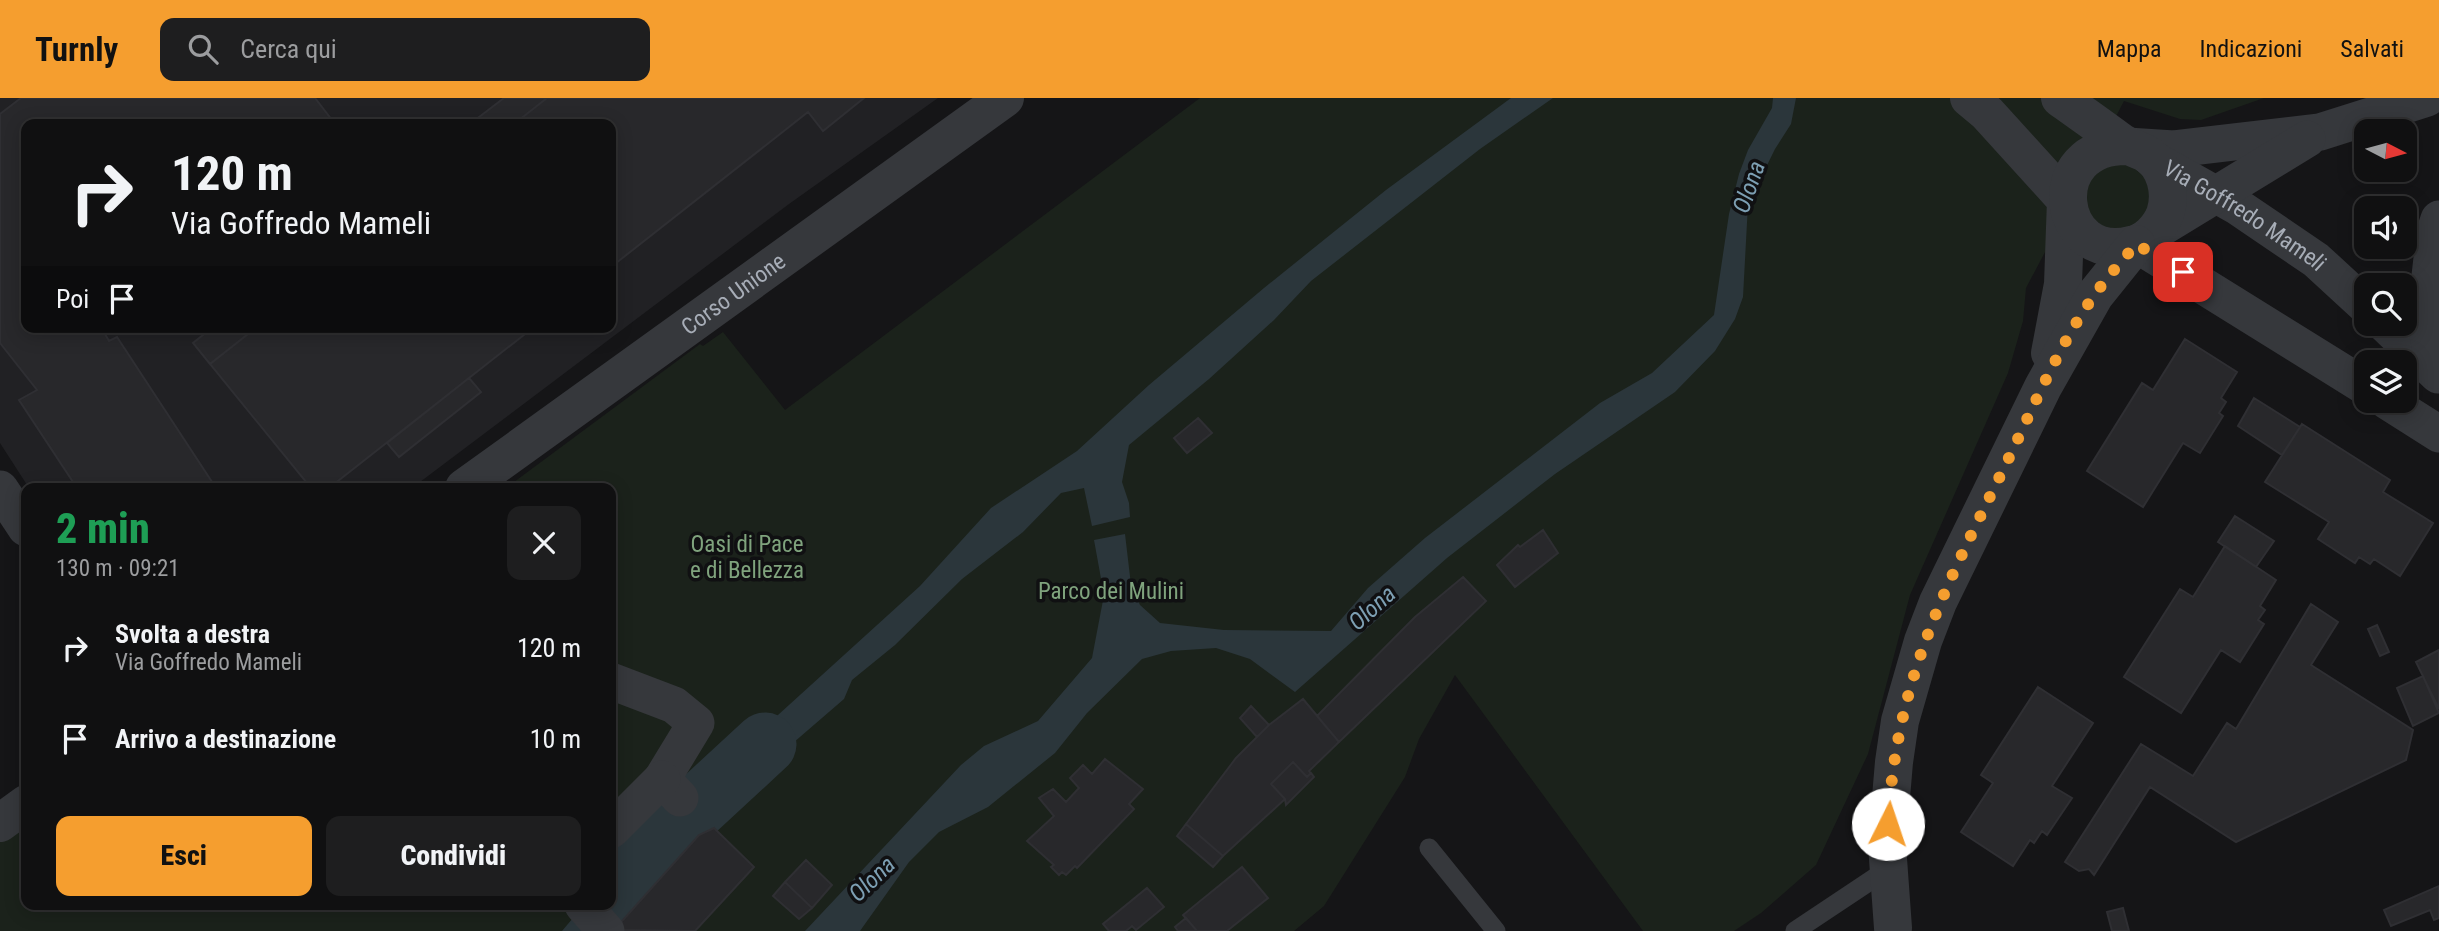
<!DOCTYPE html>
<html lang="it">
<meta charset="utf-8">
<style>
:root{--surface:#101011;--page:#1e1e1f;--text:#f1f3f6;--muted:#9c9d9f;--line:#303031;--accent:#f59e2f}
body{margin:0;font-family:"Roboto Condensed",sans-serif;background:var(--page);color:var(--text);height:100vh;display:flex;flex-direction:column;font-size:26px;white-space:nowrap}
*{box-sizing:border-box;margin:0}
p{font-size:23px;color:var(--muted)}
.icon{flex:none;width:38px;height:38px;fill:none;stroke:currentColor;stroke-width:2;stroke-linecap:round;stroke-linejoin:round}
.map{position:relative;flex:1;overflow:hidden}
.side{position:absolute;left:21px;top:385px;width:595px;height:427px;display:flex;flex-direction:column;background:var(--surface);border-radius:14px;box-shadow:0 4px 18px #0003,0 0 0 2px var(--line)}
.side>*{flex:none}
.top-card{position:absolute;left:21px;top:21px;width:595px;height:214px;border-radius:14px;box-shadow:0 4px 18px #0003,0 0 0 2px var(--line);background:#101011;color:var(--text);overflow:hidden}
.needle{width:46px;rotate:96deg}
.fabs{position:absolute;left:2354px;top:21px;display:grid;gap:14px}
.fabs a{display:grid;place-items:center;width:63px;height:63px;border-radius:14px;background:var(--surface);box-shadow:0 4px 18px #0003,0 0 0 2px var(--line);font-size:35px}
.pin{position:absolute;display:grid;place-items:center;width:60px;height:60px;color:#fff;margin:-30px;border-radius:14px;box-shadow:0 4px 10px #0006}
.me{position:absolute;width:77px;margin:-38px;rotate:4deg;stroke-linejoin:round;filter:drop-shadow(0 0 5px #0008)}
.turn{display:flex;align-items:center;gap:24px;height:147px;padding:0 35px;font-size:32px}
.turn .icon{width:91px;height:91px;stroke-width:2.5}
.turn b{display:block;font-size:49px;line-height:60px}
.then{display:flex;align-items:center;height:66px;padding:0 35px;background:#0003;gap:14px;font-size:26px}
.round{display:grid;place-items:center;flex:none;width:74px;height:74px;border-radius:14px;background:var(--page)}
.overview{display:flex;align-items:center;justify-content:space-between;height:119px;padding:0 35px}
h1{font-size:42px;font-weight:800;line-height:52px;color:#1e9e55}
.action{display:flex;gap:14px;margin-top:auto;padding:14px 35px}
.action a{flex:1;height:80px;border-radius:14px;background:var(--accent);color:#111;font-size:28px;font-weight:800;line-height:80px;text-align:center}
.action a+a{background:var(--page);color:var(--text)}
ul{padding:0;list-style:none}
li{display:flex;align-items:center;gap:21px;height:91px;padding:0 35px}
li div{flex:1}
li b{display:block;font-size:26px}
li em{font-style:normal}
header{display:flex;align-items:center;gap:42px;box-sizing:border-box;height:98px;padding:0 35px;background:var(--accent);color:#111}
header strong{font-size:33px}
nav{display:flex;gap:38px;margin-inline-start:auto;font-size:24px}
.search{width:490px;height:63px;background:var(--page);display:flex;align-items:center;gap:18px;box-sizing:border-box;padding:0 24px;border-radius:14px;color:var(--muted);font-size:26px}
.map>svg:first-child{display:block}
</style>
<header>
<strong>Turnly</strong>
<div class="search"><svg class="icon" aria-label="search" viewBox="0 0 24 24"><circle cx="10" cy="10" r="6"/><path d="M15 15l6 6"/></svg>Cerca qui</div>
<nav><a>Mappa</a><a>Indicazioni</a><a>Salvati</a></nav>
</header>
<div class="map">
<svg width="2439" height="833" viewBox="0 0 2439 833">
<rect width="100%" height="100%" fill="#151517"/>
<path fill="#212124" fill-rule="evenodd" d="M0 0H938L789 106 412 390H29L0 345ZM26 26H611V229H26Z"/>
<path fill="#1b221b" d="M1200 0H2264L2201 22 2180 21 2124 3 2095 59 2135 57 2162 106 2122 144 2072 103 2026 190 2023 223 2008 275 1910 497 1868 656 1816 767 1761 815 1734 833H1643L1455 577 1419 641 1405 679 1324 808 1294 833H0V744L26 725V807H611V390H506L700 246 703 248 723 234 785 312Z"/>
<path fill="#2b363b" d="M1511 0H1553L1480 51 1311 183 1274 222 1209 281 1129 347 1122 384 1129 405 1130 419 1092 428 1084 390 1061 395 1023 434 962 481 895 547 852 582 844 601 793 645 745 680 712 713 693 694 920 488 991 410 1077 353 1149 287 1264 190 1386 92Z
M1773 0H1796L1791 26 1775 51 1748 106 1743 199 1735 221 1715 253 1675 294 1555 376 1447 460 1295 594 1250 561 1216 550 1171 553 1142 561 1087 615 1055 655 988 709 939 734 909 764 860 833H805L961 667 984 648 1038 623 1092 560 1104 497 1094 442 1125 436 1131 487 1140 507 1160 525 1224 532 1331 533 1368 490 1425 440 1600 305 1652 275 1714 217 1729 116 1739 76 1748 52 1772 10Z
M677 709 693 727 602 833H562L584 807H611V783Z"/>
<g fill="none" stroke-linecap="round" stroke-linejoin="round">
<path stroke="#2b363b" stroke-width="63" d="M611 797 671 733 765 646"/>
</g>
<path fill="#28282b" stroke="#2f2f33" stroke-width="2" d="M21 0H315L335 26H26V229H114L105 236 109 243 117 239 216 390H77L19 302 37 292 0 245V16Z
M504 0H547L514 26H470Z
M547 0H864L823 33 808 14 611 169V26H514Z
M213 229H257L210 266 193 245Z
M257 229H534L329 390H311L210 266Z
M2185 241 2237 274 2221 300 2226 304 2219 315 2223 318 2200 355 2183 345 2143 409 2087 373 2142 285 2153 292Z
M469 280 481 294 399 359 387 345Z
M2254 300 2300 329 2282 357 2238 328Z
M1198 320 1212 335 1187 355 1174 340Z
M2302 326 2390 382 2383 394 2433 425 2400 478 2374 461 2370 466 2359 459 2355 465 2318 441 2329 424 2265 384Z
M2235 418 2274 443 2256 469 2218 444Z
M1543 432 1558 455 1515 489 1497 467 1518 447 1520 449Z
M2225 448 2276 482 2260 508 2265 512 2258 522 2264 526 2240 564 2221 552 2181 615 2124 579 2180 491 2193 499Z
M1463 479 1486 503 1339 644 1317 618 1415 519Z
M2311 506 2338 524 2311 567 2413 632 2406 662 2236 744 2150 689 2094 777 2089 771 2079 773 2065 764 2141 646 2193 678 2227 625 2236 631Z
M2377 527 2389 554 2380 558 2368 531Z
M2439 552V611L2416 564Z
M2423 578 2439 615 2413 628 2397 590Z
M2038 589 2093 625 2052 688 2072 700 2047 737 2042 733 2034 745 2030 742 2013 768 1961 734 1993 685 1981 677Z
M1303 601 1339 644 1309 673 1311 675 1307 679 1293 664 1271 686 1285 701 1223 758 1186 726 1236 660 1269 627Z
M1251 608 1269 627 1257 639 1240 620Z
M1105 661 1143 691 1129 706 1134 711 1077 770 1075 768 1066 777 1062 774 1059 777 1051 769 1054 767 1027 743 1054 718 1039 700 1053 691 1066 704 1079 690 1070 680 1083 667 1092 676Z
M1293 664 1307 679 1311 675 1314 679 1286 707 1285 701 1271 686Z
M1186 726 1223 758 1213 769 1177 738Z
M714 730 754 769 695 833 614 832 699 737Z
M806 762 832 787 812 810 785 784Z
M1242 769 1268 800 1227 833H1197L1183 817Z
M785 784 812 810 799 821 773 798Z
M2439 788V820L2434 822 2430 812 2391 828 2384 812Z
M1147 790 1164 809 1136 832 1132 828 1126 833H1109L1103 826Z
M2123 810 2129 833H2112L2107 814Z
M1186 820 1197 833H1178L1175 829Z"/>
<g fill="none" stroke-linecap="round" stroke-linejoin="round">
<path stroke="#36383c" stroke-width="19" d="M1429 750 1496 833
M1795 833 1888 771"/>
<g stroke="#36383c" stroke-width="37">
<path d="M2127 48 2174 51 2320 34 2427 0"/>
<path id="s1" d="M2151 60 2238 109 2316 162 2366 208"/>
<path d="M2153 135 2307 41"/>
<path d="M2136 146 2366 289"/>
<path d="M2385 226 2438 277"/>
<path d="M2435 272 2425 223 2435 133 2439 121"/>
<path d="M2387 303 2439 336"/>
<path d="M0 391 26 430"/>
<path d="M611 583 674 607 696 625 662 681 680 700"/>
<path d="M611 732 662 681"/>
<path d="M583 807 606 833"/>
</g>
<g stroke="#36383c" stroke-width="38">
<path d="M1969 0 1987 15 2066 102 2063 186 2050 255"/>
<path d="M2060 0C2081 15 2101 29 2121 44 2129 49 2137 51 2145 55 2166 67 2172 95 2165 116 2159 131 2146 144 2131 147 2056 166 2040 47 2127 48"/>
<path id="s2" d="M464 390 1005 0"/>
<path d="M0 725 26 706"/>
<path d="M1893 830 1887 747 1894 664 1900 623 1923 543 1938 504 2043 289 2095 197 2136 146"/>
</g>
</g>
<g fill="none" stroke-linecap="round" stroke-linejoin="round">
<path stroke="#f59e2f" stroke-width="12" stroke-dasharray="0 21.6" d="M1888 726C1896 584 1943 494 2004 370 2031 315 2060 244 2096 195 2108 178 2123 162 2136 146L2183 174"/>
</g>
<g text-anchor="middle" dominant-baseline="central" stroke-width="7" stroke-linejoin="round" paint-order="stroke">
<g font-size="23" fill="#a7adb7" stroke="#101012">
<text stroke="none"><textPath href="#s1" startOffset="110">Via Goffredo Mameli</textPath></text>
<text stroke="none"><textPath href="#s2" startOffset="332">Corso Unione</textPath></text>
</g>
<g font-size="23" fill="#7fa37d" stroke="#101012">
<text x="747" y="446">Oasi di Pace<tspan x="747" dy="26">e di Bellezza</tspan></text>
<text x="1111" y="493">Parco dei Mulini</text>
</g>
<g font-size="24" font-style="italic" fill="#7d9fb3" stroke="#101012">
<text transform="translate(1749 89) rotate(-71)">Olona</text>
<text transform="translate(1372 510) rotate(-42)">Olona</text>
<text transform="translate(872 781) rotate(-44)">Olona</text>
</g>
</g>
</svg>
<div class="fabs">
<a><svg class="needle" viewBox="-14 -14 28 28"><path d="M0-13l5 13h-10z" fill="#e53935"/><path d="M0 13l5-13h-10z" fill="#9c9d9f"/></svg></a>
<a><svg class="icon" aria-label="sound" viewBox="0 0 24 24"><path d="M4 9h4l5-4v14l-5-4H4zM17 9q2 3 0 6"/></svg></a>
<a><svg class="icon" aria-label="search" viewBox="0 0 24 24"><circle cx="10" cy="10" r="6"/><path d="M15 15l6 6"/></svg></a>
<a><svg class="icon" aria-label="layers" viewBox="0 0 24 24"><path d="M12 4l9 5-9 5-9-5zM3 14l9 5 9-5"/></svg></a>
</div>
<div class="pin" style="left:2183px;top:174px;background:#d93025"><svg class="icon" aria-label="arrive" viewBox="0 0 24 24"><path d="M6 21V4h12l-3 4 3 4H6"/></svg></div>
<svg class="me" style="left:1888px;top:726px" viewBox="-20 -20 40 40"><circle r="19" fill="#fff"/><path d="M0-13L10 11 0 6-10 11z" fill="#f59e2f"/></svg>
<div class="top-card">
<div class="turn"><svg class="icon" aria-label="right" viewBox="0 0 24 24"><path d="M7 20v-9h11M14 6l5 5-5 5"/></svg><div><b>120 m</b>Via Goffredo Mameli</div></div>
<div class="then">Poi<svg class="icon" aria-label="arrive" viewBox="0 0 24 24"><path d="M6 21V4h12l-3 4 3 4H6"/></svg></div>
</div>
<section class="side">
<div class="overview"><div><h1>2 min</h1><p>130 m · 09:21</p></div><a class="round"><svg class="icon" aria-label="close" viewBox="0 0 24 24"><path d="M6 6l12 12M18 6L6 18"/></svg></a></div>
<ul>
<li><svg class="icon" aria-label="right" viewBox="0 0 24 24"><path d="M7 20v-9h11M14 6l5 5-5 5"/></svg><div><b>Svolta a destra</b><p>Via Goffredo Mameli</p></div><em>120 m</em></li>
<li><svg class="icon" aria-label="arrive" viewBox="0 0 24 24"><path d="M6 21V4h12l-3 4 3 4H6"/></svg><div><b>Arrivo a destinazione</b></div><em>10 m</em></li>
</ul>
<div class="action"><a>Esci</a><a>Condividi</a></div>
</section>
</div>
